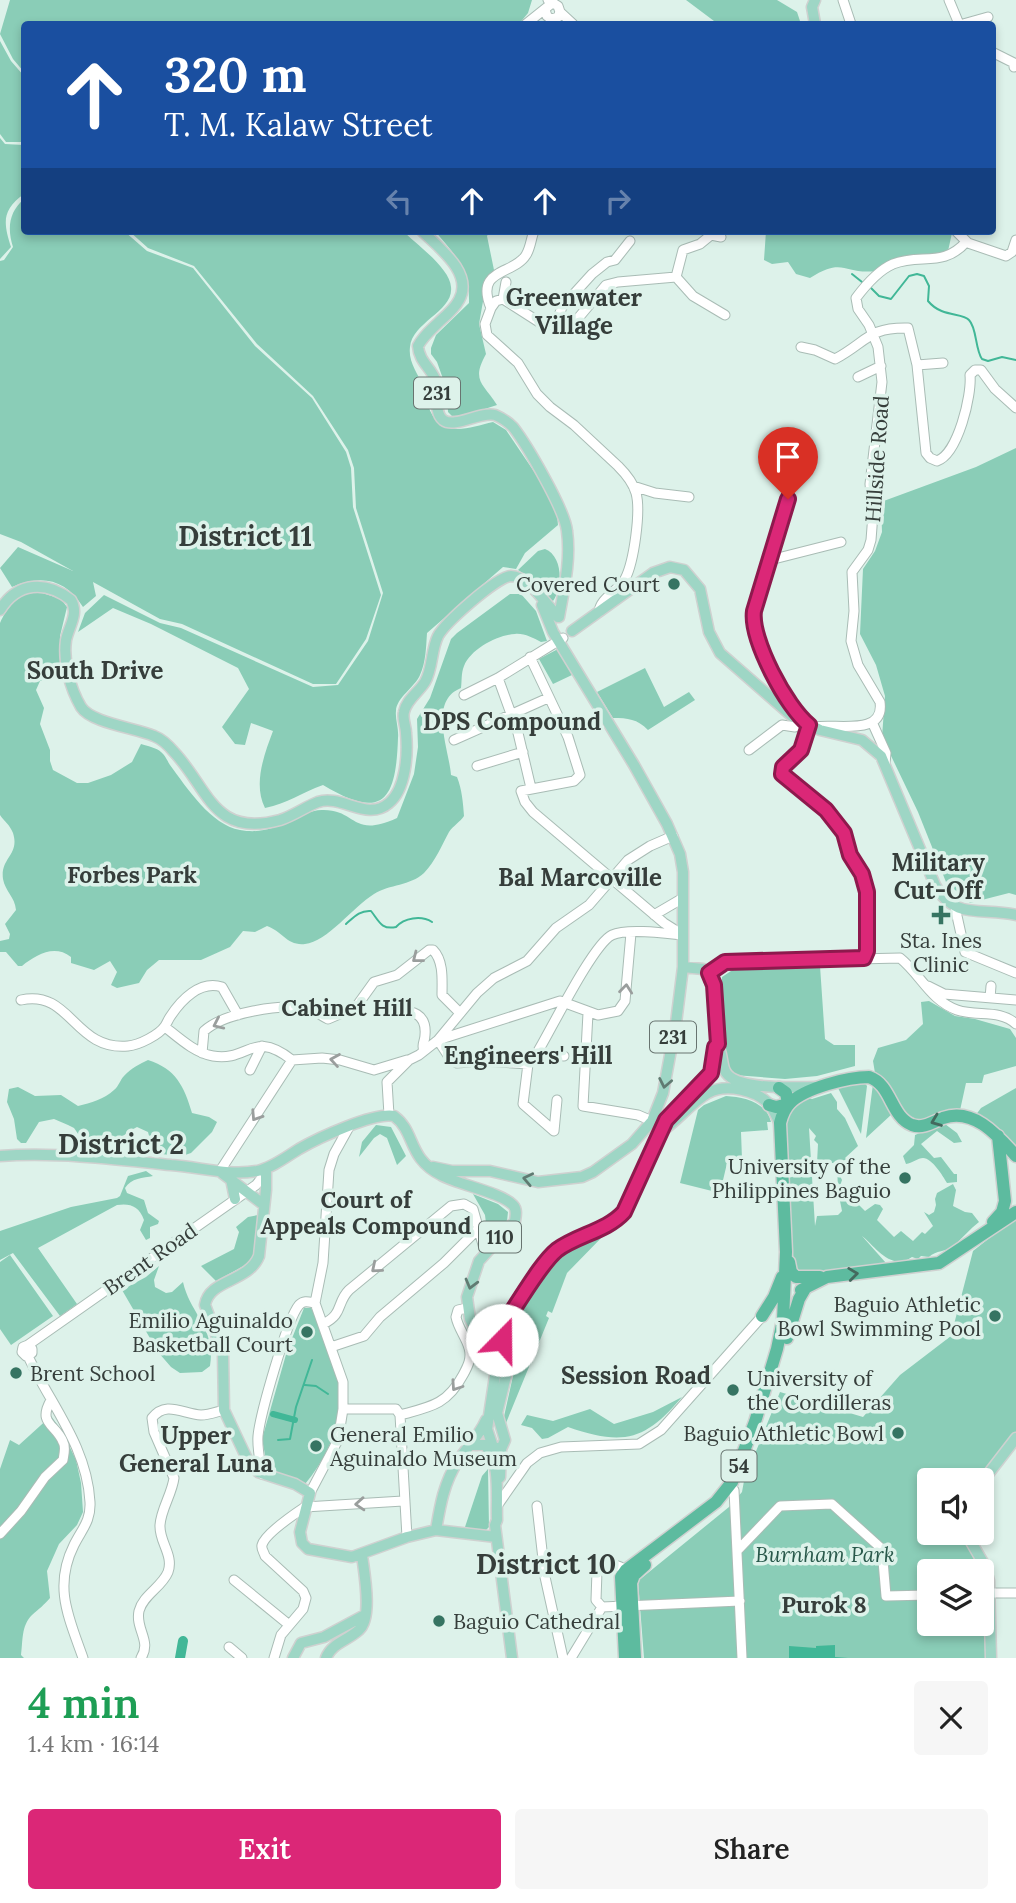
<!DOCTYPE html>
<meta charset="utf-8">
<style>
:root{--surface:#fff;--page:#f6f6f6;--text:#222;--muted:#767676;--accent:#db2777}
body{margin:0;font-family:Lora,serif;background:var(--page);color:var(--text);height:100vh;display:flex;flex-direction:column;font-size:26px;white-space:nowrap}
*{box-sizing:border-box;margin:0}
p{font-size:23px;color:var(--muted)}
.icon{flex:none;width:38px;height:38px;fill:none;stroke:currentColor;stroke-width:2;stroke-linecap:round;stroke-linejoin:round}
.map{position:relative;height:1658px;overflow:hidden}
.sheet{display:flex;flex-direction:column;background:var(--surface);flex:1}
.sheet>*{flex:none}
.guide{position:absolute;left:21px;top:21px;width:975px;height:214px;border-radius:7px;box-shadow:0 4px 10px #0003;background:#1a4fa0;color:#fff;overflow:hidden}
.tools{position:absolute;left:917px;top:1468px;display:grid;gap:14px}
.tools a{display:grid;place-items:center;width:77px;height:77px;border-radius:7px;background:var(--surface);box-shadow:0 4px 10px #0003;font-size:35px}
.pin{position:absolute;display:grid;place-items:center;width:60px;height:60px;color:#fff;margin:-72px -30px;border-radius:50% 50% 50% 0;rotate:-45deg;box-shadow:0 0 7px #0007}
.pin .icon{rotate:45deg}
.me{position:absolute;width:77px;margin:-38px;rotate:22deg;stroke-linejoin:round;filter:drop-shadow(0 0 5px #0008)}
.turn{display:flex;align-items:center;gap:24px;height:147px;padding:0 28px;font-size:32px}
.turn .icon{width:91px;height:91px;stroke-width:2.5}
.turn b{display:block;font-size:49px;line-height:60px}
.lanes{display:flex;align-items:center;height:66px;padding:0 28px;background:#0003;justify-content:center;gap:35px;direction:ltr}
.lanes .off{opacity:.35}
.round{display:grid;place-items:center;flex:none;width:74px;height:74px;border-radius:7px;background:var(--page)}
.head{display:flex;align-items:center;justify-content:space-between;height:119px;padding:0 28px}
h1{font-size:42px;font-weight:600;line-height:52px;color:#1e9e55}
.primary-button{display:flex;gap:14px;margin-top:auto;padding:14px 28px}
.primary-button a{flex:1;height:80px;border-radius:7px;background:var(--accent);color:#fff;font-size:28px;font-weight:600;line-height:80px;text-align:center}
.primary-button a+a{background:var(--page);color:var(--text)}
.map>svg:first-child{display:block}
</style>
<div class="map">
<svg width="1016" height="1658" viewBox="0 0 1016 1658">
<rect width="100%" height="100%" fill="#ddf2ea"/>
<path fill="#8acdb7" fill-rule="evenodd" d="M10 0H532L528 13 519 24H24V72L13 59 0 34Z
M686 0H777L797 12 801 24H718Z
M0 41 11 61 24 76V142H6L0 134Z
M0 138 5 144 24 145V194C2 210 3 222 11 247L0 259Z
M24 199V231H124L147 251 193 268 255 346 312 398 346 452 351 468 353 507 381 595 366 639 336 684H313L182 624 160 619 93 582 96 596 83 607C66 579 41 574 12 587L0 568 18 547 73 571 21 542 0 534V261L4 260 13 247C7 228 9 212 24 199Z
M129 231H403C416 244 450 268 451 287 454 311 412 322 410 347 408 362 418 374 424 387 426 393 426 401 429 408 441 439 468 428 493 422L506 430 556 504 558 525 525 553 516 569 503 567 427 633C426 647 426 662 420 675 415 687 396 698 396 711 395 719 399 729 398 738 396 801 383 821 323 785 301 793 288 803 265 808 253 784 264 755 273 731L251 723 245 745 235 744 222 727 249 689 238 668 151 624 113 608 78 632 85 613 104 595 160 623 181 628 313 687 338 685 368 641 383 593 356 508 354 468 348 450 313 396 257 344 194 266 148 248Z
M435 231H490L487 236 494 270 485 290 479 324 486 354C471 381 483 383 497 405L466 415 453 417 448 412 447 390 437 362 431 354V348L436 335 469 303C470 269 455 255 435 231Z
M766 231H952V233L948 251 876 271C844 275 844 256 810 278L796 274 788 262 772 264 764 260Z
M1016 448V895L1009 893 970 903 946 882 918 812 882 737 885 696 876 665 860 634 863 569 875 551 882 532 881 502 976 467Z
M545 549C563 556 563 587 553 601 539 593 532 578 518 570L538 551Z
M36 591 61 599 67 607 60 636V673L40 681 36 690 44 708 40 724 50 750V761L53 770 77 783H88L111 775 132 762 141 744C147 746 157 748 161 752 165 755 168 762 170 765 187 788 211 825 240 830 277 837 294 811 322 810 357 809 351 839 397 818L414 774 418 747 417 719 430 698 451 639 457 633 510 594H521L536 611 547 641 541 642C533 638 524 633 515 634 497 635 471 649 464 666 461 673 462 681 461 688 428 701 449 749 451 775L457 777C462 790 463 802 464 816 460 822 453 826 449 832 442 845 435 862 424 873 410 886 390 884 374 894 353 907 327 942 305 944 287 946 282 931 267 926L255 932 243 931 230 947 201 960H159L147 970 139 983 117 988 111 985 117 972 110 961 94 970 71 963V957C54 944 36 955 22 966H18L6 952H0V941L9 939 10 934 5 924 16 910C15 897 5 891 3 879 0 858 20 855 13 833 10 825 4 821 0 815V623C7 607 18 594 36 591Z
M558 649 572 675 553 684 539 659Z
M645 668 664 707 689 692 695 700 648 730C637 719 628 718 613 718L597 692Z
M820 966 825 1039 834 1045H855V1066L817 1076 785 1079 734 1075C722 1062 720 996 722 977L734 969Z
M929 1001 955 1016 975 1019 1010 1029 1016 1038V1066L984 1075 982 1083H966L959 1115 919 1122 904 1114 875 1073 873 1061 878 1048 906 1040 923 1024 921 1002Z
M148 1060C176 1069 184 1086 192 1113L209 1117 217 1122 212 1132 191 1153 182 1156 150 1153 151 1143 148 1132 137 1127C124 1133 117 1143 105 1149L83 1141 74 1128 68 1125 54 1119 39 1122 26 1143H21L17 1139 14 1119 7 1102 9 1089 18 1087 35 1096 61 1095 78 1106C91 1103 104 1099 114 1090 119 1086 120 1080 124 1076 131 1068 140 1064 148 1060Z
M864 1082 867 1086 861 1134 838 1088Z
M873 1084 892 1114 866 1138Z
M1016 1088V1152L975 1116 981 1108Z
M831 1093 837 1102V1109L845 1118 858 1146 845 1158 849 1162 838 1172 842 1180 840 1186 865 1211 875 1204 880 1205 883 1209 877 1220 894 1237 901 1231 913 1241 922 1232 925 1234 933 1226 924 1212 929 1215 934 1212 936 1205 935 1199 937 1193 953 1184 956 1190 953 1206 965 1212 972 1213 979 1222C970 1229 962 1238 954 1246 946 1252 936 1250 929 1257L921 1256 918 1259 912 1257C891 1272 875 1246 862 1236L886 1263 801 1274 794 1268 784 1120 787 1110 806 1097 812 1099ZM809 1128 816 1136 814 1140 818 1144 817 1163H837L838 1191 842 1211 838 1215 817 1216 815 1226Z
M726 1096C744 1097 766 1102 771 1122H767L768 1130 741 1132 742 1159H728L720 1193 680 1183 698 1110 704 1105Z
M941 1124H945L957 1133 962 1142 954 1143 937 1131 921 1144 934 1158 941 1157 954 1174H957V1182L947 1183C943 1176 932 1158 923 1158 918 1158 912 1163 906 1164L903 1156 914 1145 915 1135Z
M376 1125 391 1127 406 1156 397 1165 387 1138 380 1134 374 1138 359 1157 362 1142Z
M146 1171 153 1176C143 1178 131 1178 125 1188L127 1193 144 1200 148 1213 159 1221 158 1224 150 1227V1238L146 1240 140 1230 144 1220C139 1206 130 1203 117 1205L38 1248 77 1304 60 1316 13 1253 0 1260V1231L71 1207 117 1198 120 1196 128 1176Z
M473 1194 498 1204 508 1212 507 1221 488 1240 485 1215Z
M258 1215 256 1246 251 1262 216 1281 201 1266 234 1249 239 1232 236 1227 248 1217Z
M1016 1217V1434L978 1480H929V1533H959L984 1573 987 1658H644L638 1581 729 1507 742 1492 744 1481 780 1392 863 1417 900 1375 951 1336 973 1251ZM929 1572H982V1624H929Z
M606 1233 567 1273 552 1313 548 1311 546 1316 549 1318 506 1423 503 1421 513 1376 511 1327 558 1256Z
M10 1255 53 1316 11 1345 0 1329V1262Z
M159 1266 154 1280 155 1287 166 1293 172 1292 183 1282C190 1314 216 1327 210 1366L202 1372 180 1373 171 1367 158 1352 122 1290 146 1277Z
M304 1308H311L316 1317C324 1339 334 1361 339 1384 347 1416 326 1460 305 1484L268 1470 262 1439 287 1351Z
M682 1397C645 1441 623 1446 568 1427L548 1438 542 1439 532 1428 521 1425 527 1415 553 1421 590 1409 614 1424 653 1412Z
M51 1416 62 1431 76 1460 81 1483 83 1512 77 1525 59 1544 47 1571 50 1598C44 1605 39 1609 32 1615 21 1626 23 1641 21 1655L24 1658H0V1469L10 1440 19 1445Z
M488 1469 489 1527 484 1532 465 1527 482 1476Z"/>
<path fill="#41b797" d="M835 1645V1657L848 1658H789V1646L816 1648V1646Z"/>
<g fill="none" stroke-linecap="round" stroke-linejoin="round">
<path stroke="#41b797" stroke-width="2" d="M852 274 862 282
M870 287 879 296 891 299 909 276 917 274 924 276 929 286 928 301C942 318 962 312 969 320 977 328 975 349 982 359L988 361 1002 357 1016 360
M346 924C354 917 360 910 371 911 379 921 381 930 396 927 404 918 421 915 432 922
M305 1385 316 1386 328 1394
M278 1440 290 1439 296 1407 312 1360"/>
<path stroke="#41b797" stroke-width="6" d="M273 1414 295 1420"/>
<path stroke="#41b797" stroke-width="10" d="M180 1658 183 1641"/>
<g stroke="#a9bcb5" stroke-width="11">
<path id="minor" d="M548 0 558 6 560 12 573 24
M843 0 851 24
M949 0 959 24
M545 10 547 16 551 19 558 17 560 12
M526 24 551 4
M963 24 988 17
M992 52 1014 63V67
M956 231 968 243 1006 256 1012 252 1016 240
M721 237 711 235 700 244 683 250 676 277 693 296 725 315
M503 299 506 282
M491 308C474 268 514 275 526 255 530 249 531 240 533 234
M555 327 562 307 592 274 607 262 615 260 630 241
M801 347 815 350 835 359C867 342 868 327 908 328L917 365 926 453 930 458 937 461C958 454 972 395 970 375L975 370H981L995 389 1016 408
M917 365 943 363
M858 377 881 366
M633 486 655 493 689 497
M770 560 841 542
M599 612C600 598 618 591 625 579 634 562 641 511 636 493 633 482 626 474 618 466L574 425 550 407 537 394 518 363 487 335 485 324 491 308 496 301 503 299 539 322 569 329 606 285 618 282 676 277
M530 657 568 737 580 775 574 781 521 791 525 802 533 812 664 923 683 935
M498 678 518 733 531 788
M464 695 498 678 563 638
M872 722 886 753 885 764
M809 725 801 750 783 767 782 771 833 819 843 833 850 855 862 874 867 892 869 938 868 947 864 958
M815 727C835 723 885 737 880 702L858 665 851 641 854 611 852 572 868 550 871 540 873 514 870 484 882 382 878 347 869 325 858 309 856 298C865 286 879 270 893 264 921 253 943 268 966 242
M454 740 548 698
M749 750 782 725 795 727 805 722 781 690 773 675 753 617 788 499 789 473
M477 766 523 752
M955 907 965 952 1016 973
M654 915 683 898
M709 973 725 962 900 958C921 975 930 1000 957 1010 977 1017 1000 1009 1016 1024
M928 986 944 994 1016 1000
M990 998 991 986
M21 1000C71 989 74 1051 128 1046 139 1045 159 1035 165 1026 167 1023 168 1020 170 1017 181 1000 200 980 222 987L238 1015
M395 1009C412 1011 427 1013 425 1035 425 1042 421 1044 424 1051
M588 1013 583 1106 638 1115 652 1121
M165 1027C179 1038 195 1053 213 1056 249 1062 252 1029 292 1060
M438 1040 451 1060 457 1063 483 1061 528 1064 537 1053C551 1030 593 944 612 935 627 928 664 933 681 935
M438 1040 560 1001 598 1015 618 1011 625 1001 631 933
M202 1053 204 1031C224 1013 281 1003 308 1009 315 1010 321 1016 328 1019L356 1007 374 982 397 975 429 950H433C444 961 442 981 442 995L460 1013
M537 1053 564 1056
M528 1064 523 1104 554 1131 557 1100
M250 1070 262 1046
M389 1115 387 1082 409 1060 419 1055 438 1040 477 993 494 978 527 961 556 928 589 905 628 860 650 846 673 836
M220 1171 292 1060 322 1058 340 1060 374 1070 407 1060
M323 1324C344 1314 336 1303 349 1290L451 1206 464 1204 473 1209 485 1252
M28 1345 32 1349V1353L26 1356 22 1352 23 1347 28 1345 256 1185 265 1174
M331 1347 364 1336 380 1317 444 1263 478 1229
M28 1356C50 1404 87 1446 90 1502 91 1521 82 1529 74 1545 53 1587 69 1618 83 1658
M343 1409H396L400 1415
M400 1415C430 1407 447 1405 463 1375 468 1366 472 1358 469 1348 466 1337 458 1328 456 1317L458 1310 467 1308
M400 1415 407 1537
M262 1474C260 1461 257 1448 258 1436 260 1415 287 1319 299 1305 304 1300 309 1302 315 1303
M734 1490 742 1658
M310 1493 338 1440 343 1409V1382L315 1303 323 1263 329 1170 334 1154 349 1127
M497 1506 527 1463 540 1453 561 1447 639 1444 661 1430 765 1313
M537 1506 545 1577 563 1658
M0 1534 21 1511 45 1477 63 1460C64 1454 66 1447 63 1442 56 1424 37 1424 51 1400
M737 1551 780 1506 832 1504 882 1549 886 1596 929 1595
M234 1580 288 1624
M982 1593H1016
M602 1607 740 1601
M602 1607 596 1600 597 1571C607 1559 618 1565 630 1572
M229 1647 242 1658
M141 1658C152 1641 135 1629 139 1611 143 1595 162 1587 168 1572 174 1555 159 1542 160 1525 161 1509 172 1494 174 1478L154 1432 152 1418C166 1400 183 1414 201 1415 209 1415 216 1412 224 1410
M274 1658 281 1635 303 1609 306 1598 303 1591 265 1556C264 1552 261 1549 262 1545 265 1534 296 1513 305 1507L403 1501
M571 1658 602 1607"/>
</g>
<g stroke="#cfd1d0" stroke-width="13">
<path id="major" d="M815 0 812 7 815 24
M422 231C438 247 474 273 459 300 455 308 447 315 440 321 432 329 423 336 418 346 419 361 430 367 435 379 439 391 433 412 443 420 455 429 480 411 495 415 502 418 508 422 513 427 527 445 565 510 567 531 571 560 564 589 559 617
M0 610C17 582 46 580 71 600 79 614 69 626 66 640 63 662 70 688 81 707 91 723 136 728 154 736 162 739 169 746 174 752 209 789 213 838 280 820 293 816 305 807 318 802 342 794 367 822 389 803 406 789 408 754 406 733 406 726 402 719 404 712 406 700 419 692 425 682 433 668 431 650 438 636 445 623 496 577 511 576 528 576 547 605 558 617
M572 631 653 573 670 567 684 570 700 589 709 632 720 653 792 716 820 730 862 740 881 756 935 885C954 921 984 907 1016 915
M683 967 703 969 713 979 717 1044C723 1053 721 1063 725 1071 734 1091 797 1087 816 1087
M662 1131C678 1120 691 1103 708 1093 726 1083 756 1090 769 1104 774 1109 776 1117 780 1123
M0 1156C56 1152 115 1159 171 1165 200 1167 228 1176 257 1171 272 1168 286 1157 299 1149 318 1138 374 1112 394 1116 416 1132 407 1158 441 1175 459 1185 500 1192 513 1205 517 1209 516 1215 515 1221L479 1261 467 1297 470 1319 496 1369 487 1429 493 1447 501 1449
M433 1167 452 1171H490L538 1182 582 1177 593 1172 632 1144 652 1121 663 1093 676 1023 683 967V872L680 854 667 824 634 765 553 632 542 605
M266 1169V1190L259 1256C248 1283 209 1279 205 1305L223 1353 224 1410 248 1461 258 1472 295 1484 310 1493 300 1532 302 1543 308 1549 352 1557 407 1537 436 1530 496 1537
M222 1173 264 1205
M231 1179 235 1199
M470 1445H485C501 1463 496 1498 497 1520L495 1525 512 1658
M497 1480 500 1477 501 1449 505 1440 497 1413 506 1376 502 1334 506 1322C515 1305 543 1261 557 1251 577 1235 607 1231 623 1212L666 1120 711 1073 715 1047 717 1044
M982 1482 1016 1438
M436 1530C440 1506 444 1482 458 1461 467 1447 479 1436 486 1420
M966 1533 985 1566 989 1581 991 1658
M293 1658 301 1643 324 1637 365 1615
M326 1658C332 1643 347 1641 359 1630 373 1618 364 1572 362 1555"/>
</g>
<g stroke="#cfd1d0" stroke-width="15">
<path id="highway" d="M769 1105 776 1107 788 1104 786 1093 779 1088
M993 1222 1002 1212 1005 1201 998 1136
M789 1262 791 1272 796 1277H820
M801 1290 827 1277 939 1263 1016 1212
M762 1316 774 1297 782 1277
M787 1338 799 1299 806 1287
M625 1658 621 1577 626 1570 716 1502 732 1482 755 1422 777 1349 783 1320 786 1252 780 1123C782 1115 784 1109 790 1103 805 1088 848 1077 869 1077 892 1085 890 1116 912 1125 923 1129 933 1122 943 1118 974 1107 998 1136 1016 1156
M635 1658 631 1583 634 1575 645 1565"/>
</g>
<use href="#minor" stroke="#fff" stroke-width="9"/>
<use href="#major" stroke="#9ed6c5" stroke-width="10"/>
<use href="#highway" stroke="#5dbb9f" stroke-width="12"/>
</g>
<defs><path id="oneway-chevron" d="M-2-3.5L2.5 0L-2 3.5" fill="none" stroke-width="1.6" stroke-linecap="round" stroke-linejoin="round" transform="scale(1.75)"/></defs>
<g stroke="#9a9e9d">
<use href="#oneway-chevron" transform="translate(417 958) rotate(142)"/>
<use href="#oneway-chevron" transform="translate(626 989) rotate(-84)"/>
<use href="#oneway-chevron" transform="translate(218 1024) rotate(155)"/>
<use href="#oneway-chevron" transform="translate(335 1060) rotate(-171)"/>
<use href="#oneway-chevron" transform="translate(256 1116) rotate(123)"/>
<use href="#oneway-chevron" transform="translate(376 1268) rotate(140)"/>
<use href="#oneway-chevron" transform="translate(456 1386) rotate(124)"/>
<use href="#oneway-chevron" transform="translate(360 1504) rotate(176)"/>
</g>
<g stroke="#607b72">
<use href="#oneway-chevron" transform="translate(665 1083) rotate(101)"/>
<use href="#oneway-chevron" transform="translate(528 1179) rotate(-168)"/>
<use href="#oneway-chevron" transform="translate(471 1284) rotate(105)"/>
</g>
<g stroke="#446a5e">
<use href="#oneway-chevron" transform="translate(936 1121) rotate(159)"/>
<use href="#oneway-chevron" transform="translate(853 1274) rotate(-7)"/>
</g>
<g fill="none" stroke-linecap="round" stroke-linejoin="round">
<g stroke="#8e194d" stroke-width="18">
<path id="route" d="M502 1340 503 1327 508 1317C521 1299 541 1263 557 1250 577 1235 607 1231 624 1212L666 1120 711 1073 715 1047 718 1044 714 985 709 973 725 962 864 958 867 951V892L862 874 850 855 844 833 826 810 782 774 783 767 801 750 809 725C787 708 750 639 754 611L788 499"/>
</g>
<use href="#route" stroke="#db2777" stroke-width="12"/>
</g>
<g fill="#367462" stroke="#ddf2ea" stroke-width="2.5">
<circle cx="674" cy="584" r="7"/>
<path d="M937.5 904.5h7v7h7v7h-7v7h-7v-7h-7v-7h7z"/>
<circle cx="905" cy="1178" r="7"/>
<circle cx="995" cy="1316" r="7"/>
<circle cx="307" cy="1332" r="7"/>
<circle cx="16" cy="1373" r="7"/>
<circle cx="733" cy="1390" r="7"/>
<circle cx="898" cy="1433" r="7"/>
<circle cx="316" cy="1446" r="7"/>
<circle cx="439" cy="1621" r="7"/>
</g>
<g text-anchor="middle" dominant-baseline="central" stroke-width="7" stroke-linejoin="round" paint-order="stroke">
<g fill="#ddf2ea" stroke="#687470" stroke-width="2">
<rect x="414" y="377.5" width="46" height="31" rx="5"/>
<rect x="650" y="1021.5" width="46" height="31" rx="5"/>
<rect x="479" y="1221.5" width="42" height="31" rx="5"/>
<rect x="721.5" y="1450.5" width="35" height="31" rx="5"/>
</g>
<g font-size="19" font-weight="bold" fill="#363e3b">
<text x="437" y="393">231</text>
<text x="673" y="1037">231</text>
<text x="500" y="1237">110</text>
<text x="739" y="1466">54</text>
</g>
<g font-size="21" fill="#363e3b" stroke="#ddf2ea">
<text transform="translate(877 459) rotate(-86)">Hillside Road</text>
<text transform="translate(150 1259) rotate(-35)">Brent Road</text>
</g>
<g font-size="21" fill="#363e3b" stroke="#ddf2ea" text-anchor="end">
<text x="660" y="584">Covered Court</text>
<text x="941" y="940" text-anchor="middle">Sta. Ines<tspan x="941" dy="24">Clinic</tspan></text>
<text x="891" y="1166">University of the<tspan x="891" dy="24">Philippines Baguio</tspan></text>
<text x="981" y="1304">Baguio Athletic<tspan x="981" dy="24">Bowl Swimming Pool</tspan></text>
<text x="293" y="1320">Emilio Aguinaldo<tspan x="293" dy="24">Basketball Court</tspan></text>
<text x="30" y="1373" text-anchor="start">Brent School</text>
<text x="747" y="1378" text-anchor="start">University of<tspan x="747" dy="24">the Cordilleras</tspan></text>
<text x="884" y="1433">Baguio Athletic Bowl</text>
<text x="330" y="1434" text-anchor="start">General Emilio<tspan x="330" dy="24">Aguinaldo Museum</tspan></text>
<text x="453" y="1621" text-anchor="start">Baguio Cathedral</text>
</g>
<g font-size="21" font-style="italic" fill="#29594b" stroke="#ddf2ea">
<text x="825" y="1554">Burnham Park</text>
</g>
<g font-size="23" font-weight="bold" fill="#363e3b" stroke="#ddf2ea">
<text x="132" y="874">Forbes Park</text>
<text x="347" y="1007">Cabinet Hill</text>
<text x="366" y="1199">Court of<tspan x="366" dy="26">Appeals Compound</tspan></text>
<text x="824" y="1604">Purok 8</text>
</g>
<g font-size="24" font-weight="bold" fill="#363e3b" stroke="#ddf2ea">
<text x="574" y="297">Greenwater<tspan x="574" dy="28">Village</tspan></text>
<text x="95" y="670">South Drive</text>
<text x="512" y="721">DPS Compound</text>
<text x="938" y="862">Military<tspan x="938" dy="28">Cut-Off</tspan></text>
<text x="580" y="877">Bal Marcoville</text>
<text x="528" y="1055">Engineers' Hill</text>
<text x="636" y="1375">Session Road</text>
<text x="196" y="1435">Upper<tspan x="196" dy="28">General Luna</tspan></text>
</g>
<g font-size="28" font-weight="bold" fill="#363e3b" stroke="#ddf2ea">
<text x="245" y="536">District 11</text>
<text x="121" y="1144">District 2</text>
<text x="546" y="1564">District 10</text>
</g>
</g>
</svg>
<div class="tools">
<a><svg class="icon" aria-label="sound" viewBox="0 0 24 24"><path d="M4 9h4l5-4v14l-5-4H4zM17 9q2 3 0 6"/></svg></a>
<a><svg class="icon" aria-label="layers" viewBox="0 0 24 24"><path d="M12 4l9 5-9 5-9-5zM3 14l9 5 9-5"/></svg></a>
</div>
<div class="pin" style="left:788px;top:499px;background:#d93025"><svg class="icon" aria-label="arrive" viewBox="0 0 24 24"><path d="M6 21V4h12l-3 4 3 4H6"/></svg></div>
<svg class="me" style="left:502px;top:1340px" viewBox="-20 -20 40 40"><circle r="19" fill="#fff"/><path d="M0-13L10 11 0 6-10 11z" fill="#db2777"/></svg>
<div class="guide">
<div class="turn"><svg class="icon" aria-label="ahead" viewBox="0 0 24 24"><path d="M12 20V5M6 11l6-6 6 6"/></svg><div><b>320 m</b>T. M. Kalaw Street</div></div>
<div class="lanes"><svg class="icon off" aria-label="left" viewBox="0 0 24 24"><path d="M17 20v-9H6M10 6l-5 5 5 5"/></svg><svg class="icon" aria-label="ahead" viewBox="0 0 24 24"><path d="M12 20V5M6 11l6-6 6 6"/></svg><svg class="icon" aria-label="ahead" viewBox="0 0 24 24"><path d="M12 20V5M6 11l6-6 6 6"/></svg><svg class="icon off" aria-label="right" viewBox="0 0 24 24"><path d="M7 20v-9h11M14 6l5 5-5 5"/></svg></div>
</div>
</div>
<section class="sheet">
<div class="head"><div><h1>4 min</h1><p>1.4 km · 16:14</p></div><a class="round"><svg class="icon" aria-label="close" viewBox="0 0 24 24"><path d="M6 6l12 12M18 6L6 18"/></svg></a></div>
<div class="primary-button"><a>Exit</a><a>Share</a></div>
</section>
